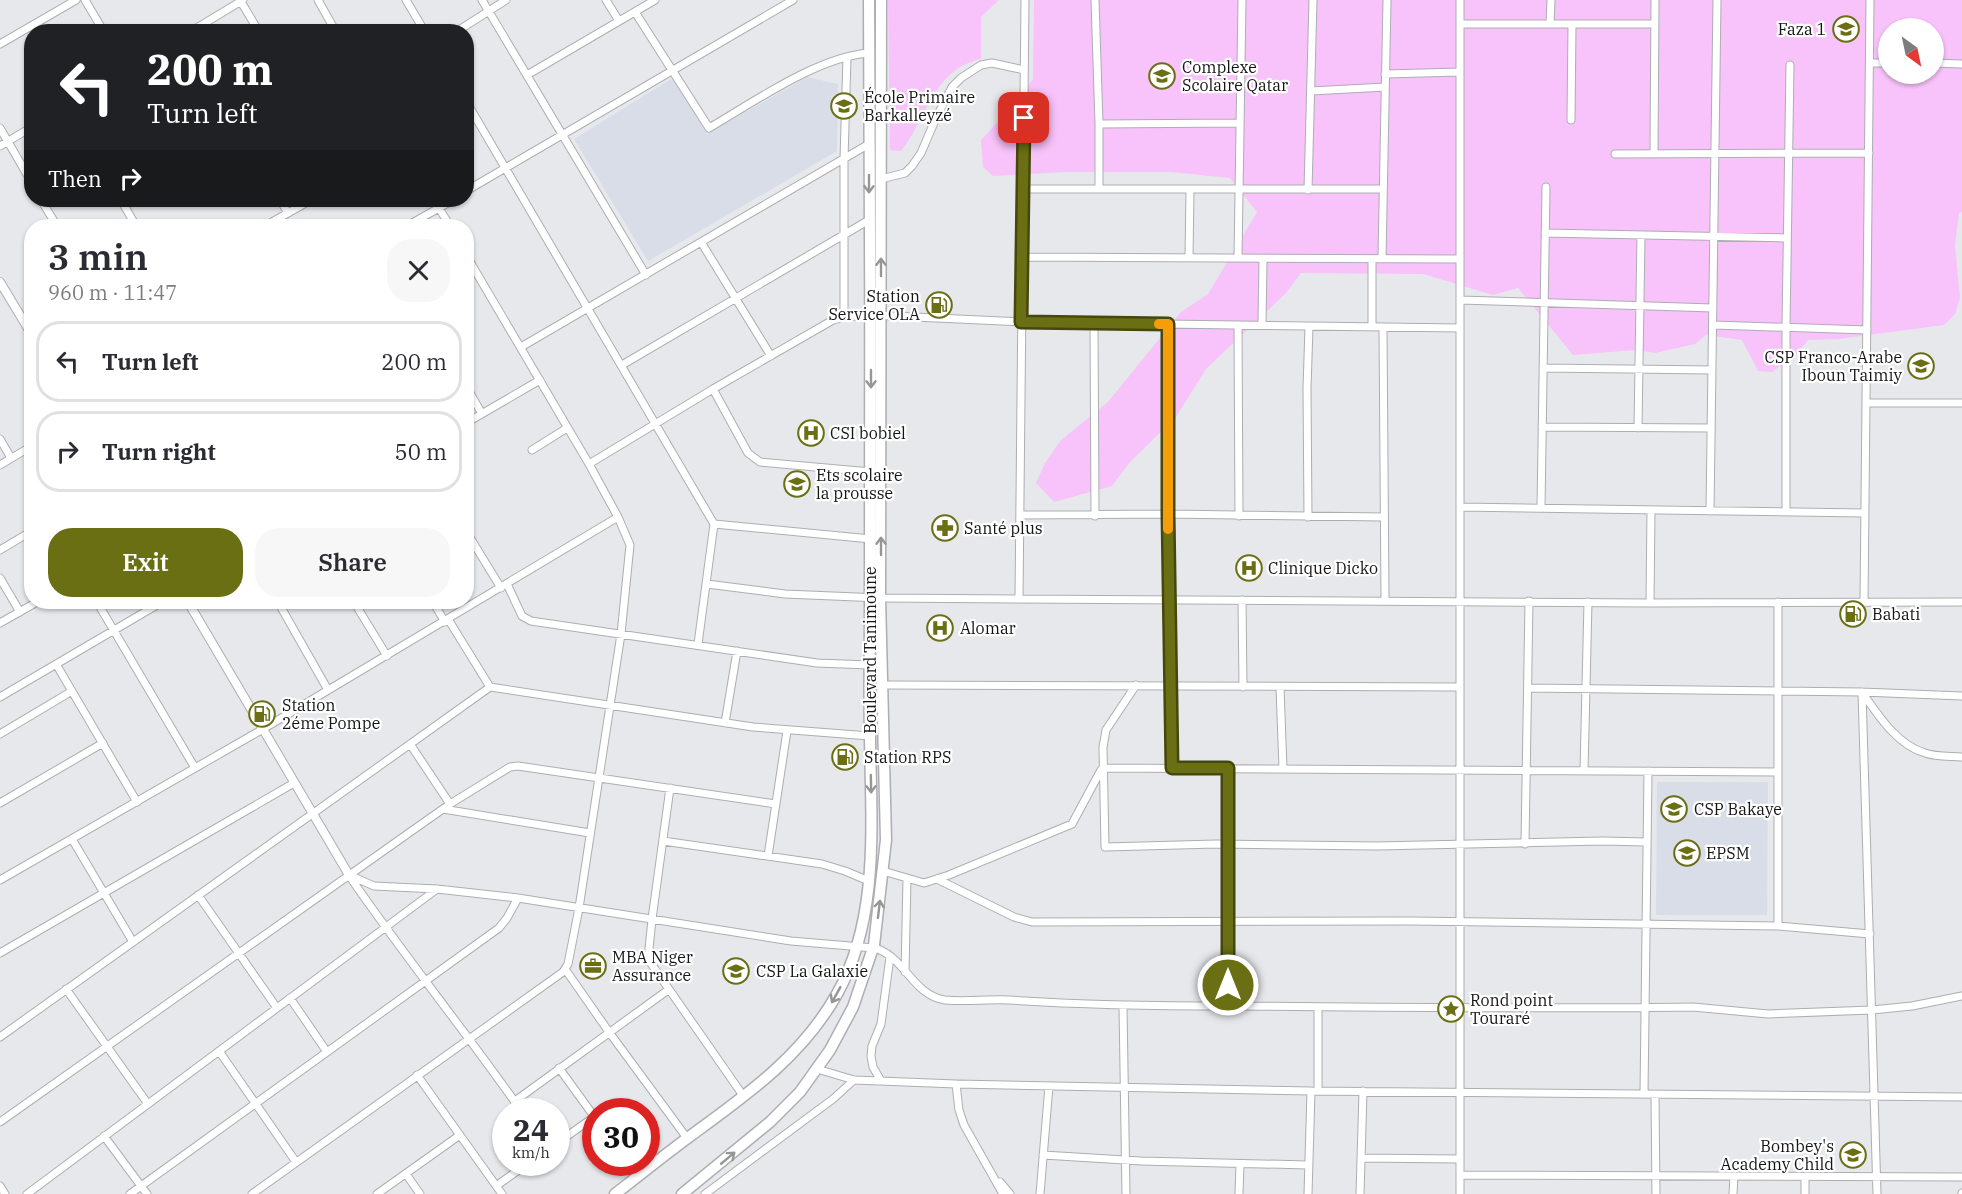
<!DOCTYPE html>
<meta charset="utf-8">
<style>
:root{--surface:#fff;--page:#f7f7f7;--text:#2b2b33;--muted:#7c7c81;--line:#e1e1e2;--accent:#6a6f14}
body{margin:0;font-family:"IBM Plex Serif",serif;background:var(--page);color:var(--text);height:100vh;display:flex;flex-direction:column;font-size:22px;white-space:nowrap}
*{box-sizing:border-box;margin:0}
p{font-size:20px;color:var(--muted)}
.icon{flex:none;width:33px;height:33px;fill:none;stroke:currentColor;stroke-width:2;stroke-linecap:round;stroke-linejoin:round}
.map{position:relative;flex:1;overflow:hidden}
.drawer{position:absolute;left:24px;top:219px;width:450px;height:390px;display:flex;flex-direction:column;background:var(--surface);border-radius:24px;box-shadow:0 2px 4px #0004}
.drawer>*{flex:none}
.banner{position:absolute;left:24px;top:24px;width:450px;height:183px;border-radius:24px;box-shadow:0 2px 4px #0004;background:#202124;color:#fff;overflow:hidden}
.needle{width:39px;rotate:147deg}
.buttons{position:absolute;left:1878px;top:18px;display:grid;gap:12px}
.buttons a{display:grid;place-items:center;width:66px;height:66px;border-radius:50%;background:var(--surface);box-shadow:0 2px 4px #0004;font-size:30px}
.speed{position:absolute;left:492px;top:1098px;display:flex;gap:12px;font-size:30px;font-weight:700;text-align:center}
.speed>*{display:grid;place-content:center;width:78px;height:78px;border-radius:50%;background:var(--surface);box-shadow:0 2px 4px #0004;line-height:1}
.speed small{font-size:15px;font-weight:400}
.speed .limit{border:9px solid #d22;background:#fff;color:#111}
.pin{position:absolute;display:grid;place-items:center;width:51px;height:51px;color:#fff;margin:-26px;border-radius:12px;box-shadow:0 3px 9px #0006}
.me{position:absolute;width:66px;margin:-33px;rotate:0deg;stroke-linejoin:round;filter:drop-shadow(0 0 4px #0008)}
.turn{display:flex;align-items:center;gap:21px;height:126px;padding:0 24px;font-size:27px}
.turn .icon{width:78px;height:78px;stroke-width:2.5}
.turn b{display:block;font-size:42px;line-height:51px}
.then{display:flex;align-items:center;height:57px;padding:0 24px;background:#0003;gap:12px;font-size:22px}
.round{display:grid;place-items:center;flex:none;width:63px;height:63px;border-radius:24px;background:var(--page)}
.headline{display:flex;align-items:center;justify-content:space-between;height:102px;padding:0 24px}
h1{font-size:36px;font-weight:600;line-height:45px}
.primary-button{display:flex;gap:12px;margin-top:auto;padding:12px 24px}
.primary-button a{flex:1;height:69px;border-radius:24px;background:var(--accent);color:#fff;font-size:24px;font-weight:600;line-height:69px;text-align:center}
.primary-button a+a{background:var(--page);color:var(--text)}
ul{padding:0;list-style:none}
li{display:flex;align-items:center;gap:18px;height:81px;margin:0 12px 9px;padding:0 12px;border:3px solid var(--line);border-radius:24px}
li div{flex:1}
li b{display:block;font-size:22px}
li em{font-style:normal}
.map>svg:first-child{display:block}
</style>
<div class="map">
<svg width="1962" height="1194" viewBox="0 0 1962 1194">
<rect width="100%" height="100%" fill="#e7e8ec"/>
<path fill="#d8dde7" d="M807 77 838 84 837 151 648 261 574 139 673 78 707 134Z
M1657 782H1768L1767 915H1656Z"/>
<path fill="#f8c2fa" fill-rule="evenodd" d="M888 0H999L981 17V58C974 62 966 63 960 67 930 86 922 125 901 151L890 150Z
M1034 0H1962V212L1959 213 1955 245 1960 298 1955 314 1944 325 1838 339 1808 340 1796 355 1772 372 1758 371 1742 340 1706 335 1695 344 1655 353 1636 350 1573 355 1518 288 1493 295 1423 274 1301 273 1286 293 1206 369 1176 417 1130 462 1112 486 1054 502 1036 483 1045 463 1061 440 1108 402 1181 312 1208 294 1257 212 1230 178 1171 172H1066L993 176 983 167 981 140 1005 114 1033 79ZM1888 28H1934V74H1888Z"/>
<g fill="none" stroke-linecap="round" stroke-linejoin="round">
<g stroke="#adaeb2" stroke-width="9">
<path id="minor" d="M85 0 104 32
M240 0 259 32
M318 0 336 32
M406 0 425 32
M482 0 646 275
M606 0 619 21
M1095 0 1099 124V189
M635 12 709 128C754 102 817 57 869 53
M1460 24H1655
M1550 24 1551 0
M190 32 243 0
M456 32 506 0
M0 44 76 0
M1870 63H1888
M1934 63 1962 64
M1385 74 1460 72
M527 75 655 0
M1311 91 1385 87
M466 101 714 524 871 539
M1571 120 1572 24
M1099 124 1239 123
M0 128 32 183
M0 146 32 127
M1615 154 1869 153
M1654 154 1655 0
M881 179 905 173 912 166 921 153 936 118 952 87 961 78 981 65 992 63 1024 70
M1023 189H1383
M1308 190 1313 0
M466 191 793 0
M41 200 57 226
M121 200 136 226
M280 200 288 213
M434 200 450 226
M265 226 311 200
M407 226 453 200
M1545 233 1787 238
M701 242 771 356
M1022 257 1460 259
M1189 258 1190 190
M1238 258 1242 0
M1372 259V327
M1382 259 1387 0
M1460 300 1713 308
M844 317V159L847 57
M1094 323 1095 516
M1168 324V514L1171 768
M1238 325 1239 516
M1262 325 1263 259
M1713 325 1867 330
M1383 327 1385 600
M521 347 869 144
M622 365 869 220
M1543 368 1712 370
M466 386 482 414
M713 389 748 453 760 462 871 472
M1866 403H1962
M466 423 540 380
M1542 427 1711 428
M1638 428 1641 235
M0 439 11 458
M532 450 567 428
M589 464 713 389 833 320 844 317 871 315 1021 322 1460 328
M0 465 32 446
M1460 507 1865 513
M1541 508 1546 187
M1710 511 1717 0
M1786 512V327L1790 65
M1020 515 1168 514 1384 517
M1308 517 1307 388 1309 327
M466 531 501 588
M0 550 32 531
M0 578 20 612
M507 584 522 616 531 621 817 663 870 665
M707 584 785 594 880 598 1650 603 1962 602
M1019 598 1025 0
M1242 600 1243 687
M97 602 195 768
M278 602 328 690
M354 602 387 656
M433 602 445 622
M1650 603 1651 510
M1864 603 1870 0
M448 619 490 687
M0 623 37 602
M698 644 714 524
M56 664 137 802
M883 685C1075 685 1267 688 1460 687
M1136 685 1106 730 1103 747 1105 847 1216 844 1377 846 1602 841 1647 842
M1280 687 1283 769
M1528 688 1862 692 1962 696
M1862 692 1877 1194
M1862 692C1878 715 1897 745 1925 753 1936 757 1950 756 1962 757
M0 697 162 602
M725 723 737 651
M0 734 72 691
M410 744 450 804
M1103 768 1778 772
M1228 768V1006
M1584 771 1588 602
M670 788 652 919 648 959 744 1097
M0 803 103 743
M443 809 590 833
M72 839 133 942
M663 841 822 864 845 871 869 881
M1525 844 1529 601
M768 856 787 731
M883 871 924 883 949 875 1072 824 1101 770
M349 875 374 886 437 889 518 898 791 941 874 948C904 955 913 996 945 1000 966 1002 988 999 1009 1000 1083 1005 1156 1006 1231 1006 1385 1007 1539 1009 1693 1007L1768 1014 1872 1010 1912 1006 1962 996
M350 877C405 957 466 1032 522 1112
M937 879 1014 917 1032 922 1411 921 1778 926 1870 934
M0 880 263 729 618 517
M198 895 277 1008
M1778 926V602
M0 953 294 783
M565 969 609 1032 687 1138
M905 972 907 879
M66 989 148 1104
M290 998 327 1052
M1123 1006 1126 1194
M1318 1007V1091
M0 1037 490 687 753 727 870 736
M219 1051 296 1162
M559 1068 596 1119
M817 1069 854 1080 956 1084 1311 1091 1962 1097
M417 1075 502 1194
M881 1081 873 1067 871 1056 872 1046 881 1024 890 957
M956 1084 959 1110 964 1125 1003 1194
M1644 1094 1648 771
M1655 1095 1656 1194
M515 1101 668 990
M0 1122 406 835 450 804 510 767 518 766 776 804
M104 1136 147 1194
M556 1144 594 1117
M1043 1155 1141 1161 1308 1165
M1361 1158 1460 1159
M629 1162 639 1175
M406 1174 420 1194
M1460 1175 1962 1177
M1000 1182 1010 1194
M0 1186 5 1194
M496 1186 530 1162
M27 1194 437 889
M130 1194 499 928 507 918 518 898
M252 1194 563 972 568 964 579 908 621 634 630 545 618 517 589 464 466 255
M377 1194 460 1135
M705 1194 833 1099 854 1080
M1040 1194 1049 1086
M1239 1194 1240 1164
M1308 1194 1311 1091
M1360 1194 1363 1091
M1460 1194V0
M1733 1194 1734 1176
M1805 1194V1177
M1962 1194V1193"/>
</g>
<g stroke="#adaeb2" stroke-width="10">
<path id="tertiary" d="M0 282 32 335
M188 602 349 875"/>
</g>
<g stroke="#adaeb2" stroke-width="13">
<path id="primary" d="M615 1194C641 1174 667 1153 693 1134 748 1094 803 1055 837 994 880 917 871 823 870 738 869 693 870 647 870 601 870 401 871 200 869 0
M682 1194 770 1122 800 1092 830 1050 853 1007 874 945 886 840 880 598 881 0"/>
</g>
<use href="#minor" stroke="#fff" stroke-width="7"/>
<use href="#tertiary" stroke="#fff" stroke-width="8"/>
<use href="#primary" stroke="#fff" stroke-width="10"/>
</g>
<defs><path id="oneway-shaft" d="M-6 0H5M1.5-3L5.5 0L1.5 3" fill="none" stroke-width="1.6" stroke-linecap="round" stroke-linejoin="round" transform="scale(1.5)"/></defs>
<g stroke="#969696">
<use href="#oneway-shaft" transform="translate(869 184) rotate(90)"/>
<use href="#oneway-shaft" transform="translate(881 267) rotate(-90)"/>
<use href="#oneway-shaft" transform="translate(871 379) rotate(90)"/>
<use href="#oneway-shaft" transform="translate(881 546) rotate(-90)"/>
<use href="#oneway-shaft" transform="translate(871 784) rotate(89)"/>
<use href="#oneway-shaft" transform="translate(879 909) rotate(-83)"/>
<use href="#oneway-shaft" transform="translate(836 995) rotate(119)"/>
<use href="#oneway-shaft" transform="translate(728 1158) rotate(-40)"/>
</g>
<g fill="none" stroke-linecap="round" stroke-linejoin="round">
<g stroke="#45480d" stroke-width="15">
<path id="route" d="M1024 118 1021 322 1168 324V514L1172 768H1228V985"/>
</g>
<use href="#route" stroke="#6a6f14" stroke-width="10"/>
<path stroke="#f59e0b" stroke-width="10" d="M1159 324H1168V529"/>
</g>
<defs>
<g id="school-ring" transform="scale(1.35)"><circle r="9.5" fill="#fff" stroke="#6a6f14" stroke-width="1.5"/><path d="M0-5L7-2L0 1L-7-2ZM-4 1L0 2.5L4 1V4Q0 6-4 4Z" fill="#6a6f14"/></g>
<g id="fuel-ring" transform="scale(1.35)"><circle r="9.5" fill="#fff" stroke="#6a6f14" stroke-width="1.5"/><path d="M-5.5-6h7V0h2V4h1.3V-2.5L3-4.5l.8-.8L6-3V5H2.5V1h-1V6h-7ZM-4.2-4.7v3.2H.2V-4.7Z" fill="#6a6f14"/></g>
<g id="hospital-ring" transform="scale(1.35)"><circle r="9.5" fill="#fff" stroke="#6a6f14" stroke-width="1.5"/><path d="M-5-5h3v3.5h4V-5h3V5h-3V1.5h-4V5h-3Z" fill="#6a6f14"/></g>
<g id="pharmacy-ring" transform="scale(1.35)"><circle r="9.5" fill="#fff" stroke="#6a6f14" stroke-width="1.5"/><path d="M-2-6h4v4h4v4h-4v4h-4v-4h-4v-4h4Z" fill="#6a6f14"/></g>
<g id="university-ring" transform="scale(1.35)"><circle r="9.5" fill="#fff" stroke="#6a6f14" stroke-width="1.5"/><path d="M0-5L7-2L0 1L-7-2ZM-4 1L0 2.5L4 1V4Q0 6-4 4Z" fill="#6a6f14"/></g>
<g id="office-ring" transform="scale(1.35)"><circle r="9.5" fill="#fff" stroke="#6a6f14" stroke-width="1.5"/><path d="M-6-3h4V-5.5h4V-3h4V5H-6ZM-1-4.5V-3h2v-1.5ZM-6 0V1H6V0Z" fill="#6a6f14"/></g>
<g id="sight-ring" transform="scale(1.35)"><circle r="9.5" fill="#fff" stroke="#6a6f14" stroke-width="1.5"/><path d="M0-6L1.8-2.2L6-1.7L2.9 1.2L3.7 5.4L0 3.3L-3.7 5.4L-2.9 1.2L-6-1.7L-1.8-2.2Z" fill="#6a6f14"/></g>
</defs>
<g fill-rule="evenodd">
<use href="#school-ring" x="1846" y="29"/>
<use href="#school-ring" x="1162" y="76"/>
<use href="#school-ring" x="844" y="106"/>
<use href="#fuel-ring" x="939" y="305"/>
<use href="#school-ring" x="1921" y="366"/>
<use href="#hospital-ring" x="811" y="433"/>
<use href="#school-ring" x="797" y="484"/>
<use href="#pharmacy-ring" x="945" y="528"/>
<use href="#hospital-ring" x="1249" y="568"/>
<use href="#fuel-ring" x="1853" y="614"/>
<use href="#hospital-ring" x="940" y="628"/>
<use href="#fuel-ring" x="262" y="714"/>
<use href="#fuel-ring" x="845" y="757"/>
<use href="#school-ring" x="1674" y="809"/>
<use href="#university-ring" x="1687" y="853"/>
<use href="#office-ring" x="593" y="966"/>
<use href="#school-ring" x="736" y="971"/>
<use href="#sight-ring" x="1451" y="1009"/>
<use href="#school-ring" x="1853" y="1155"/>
</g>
<g text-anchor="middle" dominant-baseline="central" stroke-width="4.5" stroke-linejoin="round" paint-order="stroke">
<g font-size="16" fill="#151516" stroke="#fff" text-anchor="start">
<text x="1826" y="29" text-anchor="end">Faza 1</text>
<text x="1182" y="67">Complexe<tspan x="1182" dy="18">Scolaire Qatar</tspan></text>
<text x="864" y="97">École Primaire<tspan x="864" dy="18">Barkalleyzé</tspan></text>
<text x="920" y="296" text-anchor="end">Station<tspan x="920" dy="18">Service OLA</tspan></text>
<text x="1902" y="357" text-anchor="end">CSP Franco-Arabe<tspan x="1902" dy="18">Iboun Taimiy</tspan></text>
<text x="830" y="433">CSI bobiel</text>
<text x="816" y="475">Ets scolaire<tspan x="816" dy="18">la prousse</tspan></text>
<text x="964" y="528">Santé plus</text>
<text x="1268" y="568">Clinique Dicko</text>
<text x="1872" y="614">Babati</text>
<text x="960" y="628">Alomar</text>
<text x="282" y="705">Station<tspan x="282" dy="18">2éme Pompe</tspan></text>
<text x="864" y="757">Station RPS</text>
<text x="1694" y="809">CSP Bakaye</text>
<text x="1706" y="853">EPSM</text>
<text x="612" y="957">MBA Niger<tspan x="612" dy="18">Assurance</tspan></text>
<text x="756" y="971">CSP La Galaxie</text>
<text x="1470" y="1000">Rond point<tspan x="1470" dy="18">Touraré</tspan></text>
<text x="1834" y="1146" text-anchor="end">Bombey's<tspan x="1834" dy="18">Academy Child</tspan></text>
</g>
<g font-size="16" fill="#151516" stroke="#fff">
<text transform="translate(870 650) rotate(-90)">Boulevard Tanimoune</text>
</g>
</g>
</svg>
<div class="buttons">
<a><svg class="needle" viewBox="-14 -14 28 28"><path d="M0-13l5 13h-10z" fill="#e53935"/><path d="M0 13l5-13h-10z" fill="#7c7c81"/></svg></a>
</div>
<div class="speed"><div>24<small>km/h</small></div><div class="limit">30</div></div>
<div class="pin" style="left:1024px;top:118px;background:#d93025"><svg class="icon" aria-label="arrive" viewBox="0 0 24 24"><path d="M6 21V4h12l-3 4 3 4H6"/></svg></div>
<svg class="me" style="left:1228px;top:985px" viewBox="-20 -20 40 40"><circle r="17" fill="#6a6f14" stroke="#fff" stroke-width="3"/><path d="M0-11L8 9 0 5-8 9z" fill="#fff"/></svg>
<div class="banner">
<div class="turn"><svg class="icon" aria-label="left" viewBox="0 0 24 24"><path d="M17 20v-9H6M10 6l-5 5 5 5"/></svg><div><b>200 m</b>Turn left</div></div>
<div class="then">Then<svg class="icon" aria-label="right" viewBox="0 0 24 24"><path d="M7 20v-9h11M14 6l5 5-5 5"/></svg></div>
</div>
<section class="drawer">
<div class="headline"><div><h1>3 min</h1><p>960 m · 11:47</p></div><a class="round"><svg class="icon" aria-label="close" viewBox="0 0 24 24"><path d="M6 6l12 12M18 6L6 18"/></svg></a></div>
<ul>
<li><svg class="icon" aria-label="left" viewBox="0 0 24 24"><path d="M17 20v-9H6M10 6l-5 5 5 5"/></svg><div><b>Turn left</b></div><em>200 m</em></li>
<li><svg class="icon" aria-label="right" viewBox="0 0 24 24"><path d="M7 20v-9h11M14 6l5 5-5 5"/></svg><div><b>Turn right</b></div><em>50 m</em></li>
</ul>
<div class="primary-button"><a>Exit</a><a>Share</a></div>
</section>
</div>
